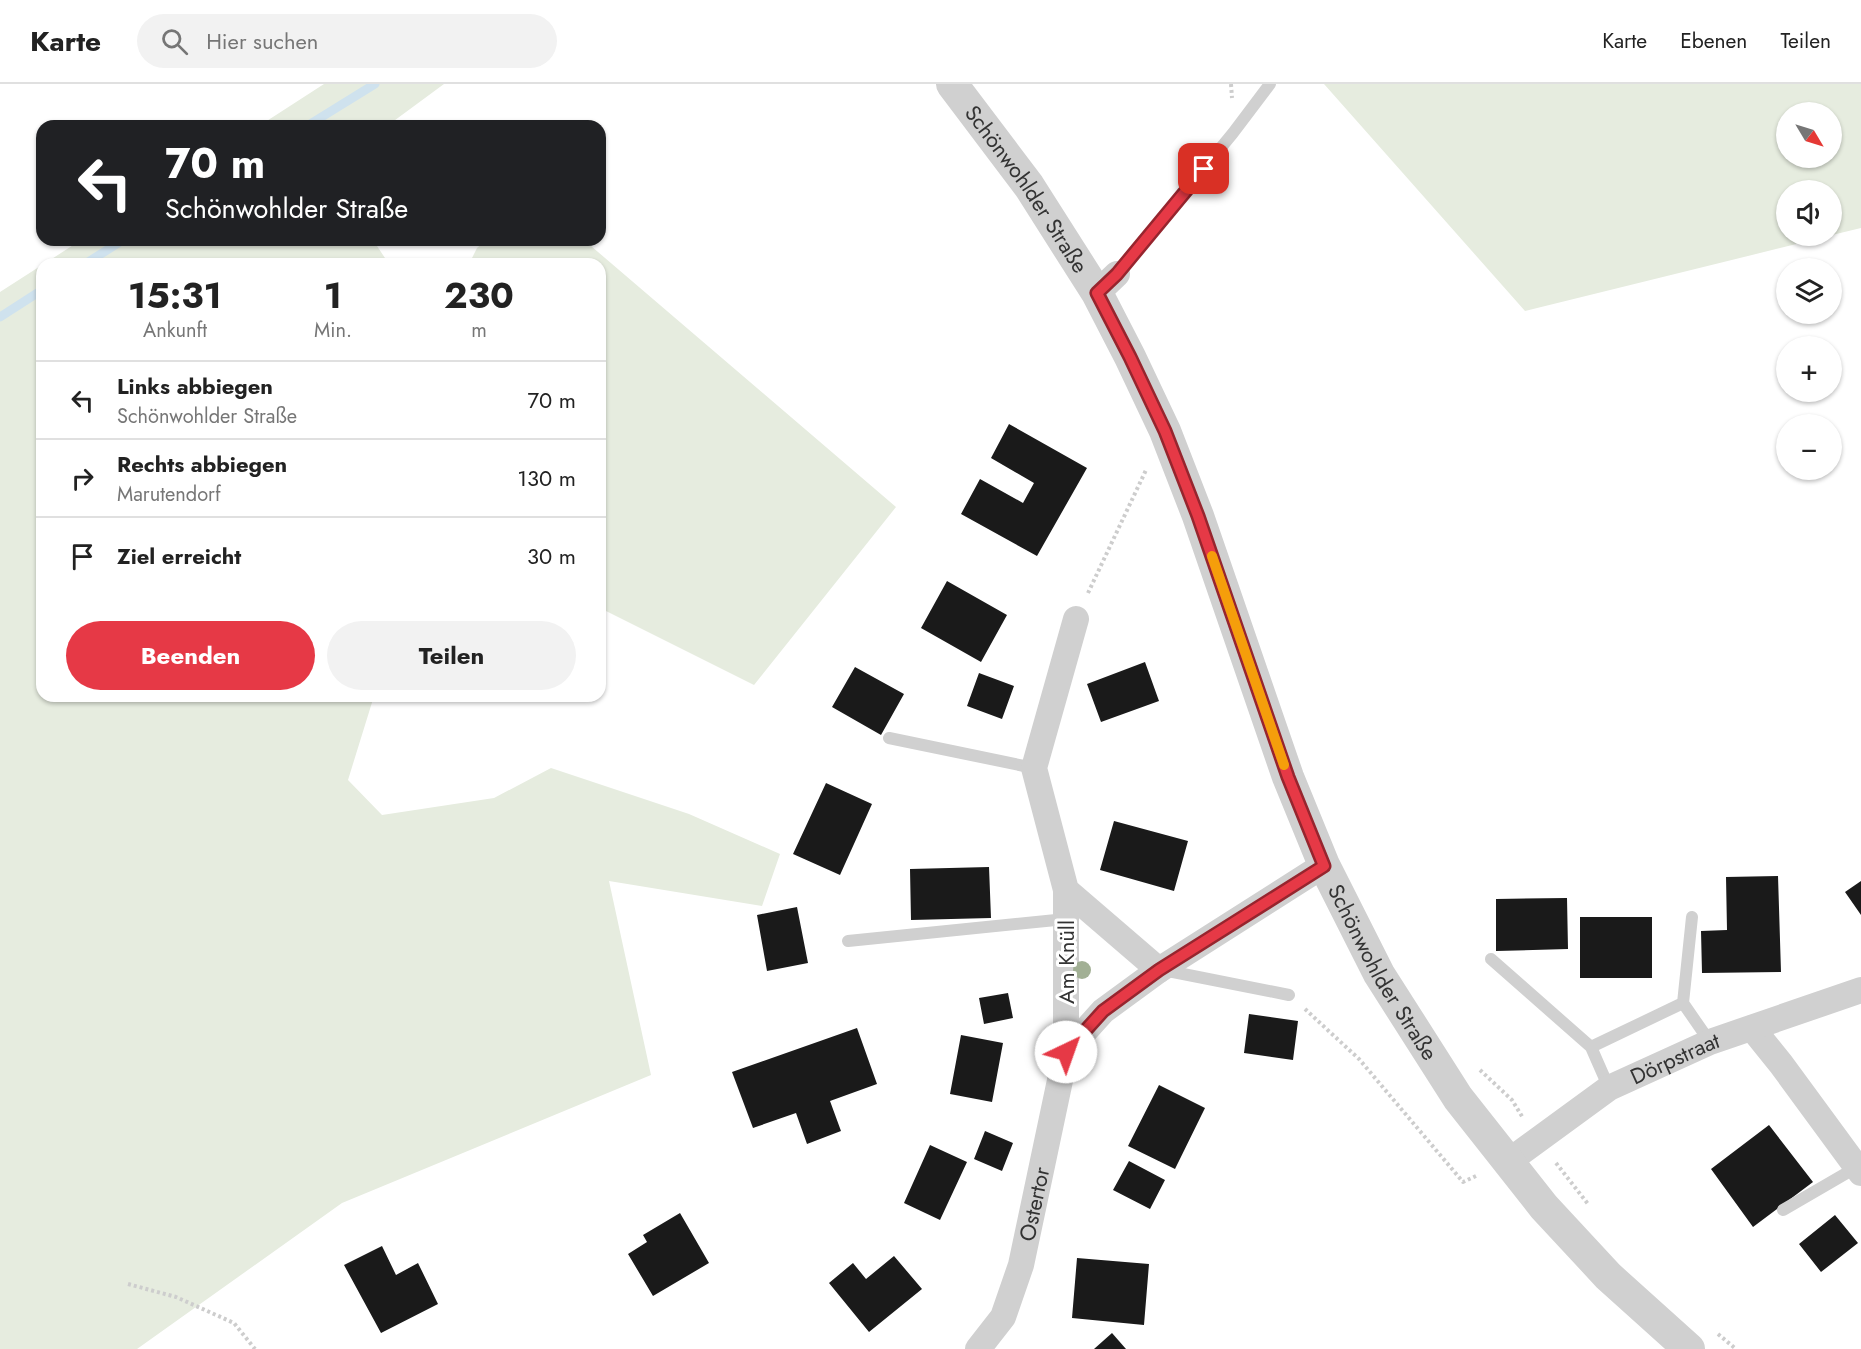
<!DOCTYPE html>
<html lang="de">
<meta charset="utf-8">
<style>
:root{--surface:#fff;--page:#f2f2f2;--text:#222;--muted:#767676;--line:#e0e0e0;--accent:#e63946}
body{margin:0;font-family:Jost,sans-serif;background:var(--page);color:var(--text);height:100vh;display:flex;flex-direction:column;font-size:22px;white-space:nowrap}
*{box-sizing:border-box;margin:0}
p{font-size:20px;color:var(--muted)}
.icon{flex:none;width:33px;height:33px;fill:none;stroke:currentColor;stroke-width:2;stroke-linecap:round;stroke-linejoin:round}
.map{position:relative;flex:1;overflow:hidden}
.sheet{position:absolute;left:36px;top:174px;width:570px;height:444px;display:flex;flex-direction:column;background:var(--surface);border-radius:18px;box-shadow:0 2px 4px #0004}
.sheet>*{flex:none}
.banner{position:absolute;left:36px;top:36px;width:570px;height:126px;border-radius:18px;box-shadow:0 2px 4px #0004;background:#202124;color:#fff;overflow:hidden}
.needle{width:39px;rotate:128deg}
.fabs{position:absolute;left:1776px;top:18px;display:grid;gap:12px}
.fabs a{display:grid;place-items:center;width:66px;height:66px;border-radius:50%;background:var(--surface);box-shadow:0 2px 4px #0004;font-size:30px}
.pin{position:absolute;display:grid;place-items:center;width:51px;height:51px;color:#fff;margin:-26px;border-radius:12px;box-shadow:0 3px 9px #0006}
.me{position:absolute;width:66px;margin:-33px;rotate:42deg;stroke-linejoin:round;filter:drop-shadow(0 0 4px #0008)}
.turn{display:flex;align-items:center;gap:21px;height:126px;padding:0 30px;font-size:27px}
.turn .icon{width:78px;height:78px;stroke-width:2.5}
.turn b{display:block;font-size:42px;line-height:51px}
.eta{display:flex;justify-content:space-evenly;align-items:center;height:102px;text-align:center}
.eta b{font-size:36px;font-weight:700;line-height:42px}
.cta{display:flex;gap:12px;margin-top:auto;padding:12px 30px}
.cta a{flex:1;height:69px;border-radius:36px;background:var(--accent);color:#fff;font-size:24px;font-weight:700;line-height:69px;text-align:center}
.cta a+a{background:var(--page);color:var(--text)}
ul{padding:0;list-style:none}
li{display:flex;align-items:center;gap:18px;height:78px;padding:0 30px;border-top:2px solid var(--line)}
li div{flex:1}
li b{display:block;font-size:22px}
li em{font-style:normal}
header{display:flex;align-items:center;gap:36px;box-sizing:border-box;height:84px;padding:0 30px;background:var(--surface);border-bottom:2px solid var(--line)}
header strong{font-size:28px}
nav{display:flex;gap:33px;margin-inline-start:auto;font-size:21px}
.search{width:420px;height:54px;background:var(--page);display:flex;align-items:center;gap:15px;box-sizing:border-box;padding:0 21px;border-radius:33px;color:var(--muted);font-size:22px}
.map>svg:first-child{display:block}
</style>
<header>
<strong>Karte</strong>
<div class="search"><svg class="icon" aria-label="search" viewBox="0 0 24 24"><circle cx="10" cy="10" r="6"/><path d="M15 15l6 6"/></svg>Hier suchen</div>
<nav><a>Karte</a><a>Ebenen</a><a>Teilen</a></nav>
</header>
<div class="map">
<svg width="1861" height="1265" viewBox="0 0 1861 1265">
<rect width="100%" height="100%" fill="#fff"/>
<path fill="#e6ecdf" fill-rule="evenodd" d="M324 0H444L387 42H259Z
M1324 0H1861V144L1832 151V106H1786V152H1829L1525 227ZM1832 28V74H1786V28Z
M81 156H373L389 180H44Z
M486 156H584L896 423 754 601 600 524V180H469L477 164Z
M42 181V612H374L348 696 382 731 494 714 551 684 689 730 780 770 762 822 609 797 651 991 342 1119 137 1265H0V208Z"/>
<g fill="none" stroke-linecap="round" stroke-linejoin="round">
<path stroke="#cfe2ee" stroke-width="9" d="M307 42 375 0
M85 180 123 156
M0 233 42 206"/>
</g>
<path fill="#1a1a1a" d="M1009 340 1087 384 1037 472 961 430 980 395 1023 419 1034 399 991 374Z
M947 497 1007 531 981 578 921 544Z
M1145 578 1159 617 1101 638 1087 600Z
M855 583 904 610 881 651 832 623Z
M979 589 1014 602 1002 635 967 622Z
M826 699 872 720 840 791 793 770Z
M1114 737 1188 757 1174 807 1100 786Z
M989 783 991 834 911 836 910 785Z
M1778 792 1781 888 1702 889 1701 847 1727 846 1726 793Z
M1861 797V831L1845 808Z
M1567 814 1568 865 1496 867V815Z
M797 823 808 879 767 887 757 831Z
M1580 833H1652V894H1580Z
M1008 909 1013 934 984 940 979 914Z
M1249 930 1298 937 1293 976 1244 969Z
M857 944 877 1000 830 1017 841 1047 807 1060 796 1029 753 1044 732 988Z
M961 951 1003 959 992 1018 950 1010Z
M1159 1001 1205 1024 1175 1085 1128 1062Z
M1769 1041 1813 1098 1753 1143 1711 1085Z
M985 1047 1013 1059 1002 1087 974 1075Z
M930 1061 967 1078 940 1136 904 1119Z
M1129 1077 1165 1096 1150 1125 1113 1106Z
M680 1129 709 1179 653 1212 628 1170 647 1158 643 1151Z
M1835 1131 1858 1159 1821 1188 1799 1160Z
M382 1162 396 1191 418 1179 438 1220 381 1249 344 1181Z
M894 1172 922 1205 869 1248 829 1199 853 1179 866 1195Z
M1077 1174 1149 1180 1144 1241 1072 1234Z
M1112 1249 1126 1265H1094Z"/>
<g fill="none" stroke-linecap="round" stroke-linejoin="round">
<path stroke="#cdcdcd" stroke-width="4" stroke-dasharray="3 3" stroke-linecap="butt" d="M1231 0 1232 14
M1088 509 1146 386
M1305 925 1359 975 1463 1098 1478 1091
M1480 986 1512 1016 1523 1034
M1556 1079 1588 1120
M128 1200 176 1213 234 1239 255 1265
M1718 1250 1736 1265"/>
<path stroke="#d0d0d0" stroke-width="12" d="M1117 190 1233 49 1270 0
M889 654 1034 684
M1692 833 1683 919 1710 958
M848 857 1066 835
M1491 875 1591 963 1683 919
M1163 886 1289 911
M1591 963 1609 1004
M1783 1126 1857 1083"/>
<g stroke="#d0d0d0" stroke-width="26">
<path d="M1097 209 1117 190"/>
<path d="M1076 535 1034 684 1066 806 1159 886"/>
<path d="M1752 944 1781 980 1861 1089"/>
<path d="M1066 968 1103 927 1159 886 1324 781"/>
<path id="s1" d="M1509 1077 1609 1004 1710 958 1861 906"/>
<path id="s2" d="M978 1265 1003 1233 1021 1181 1066 968V806"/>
</g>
<path stroke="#d0d0d0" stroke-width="32" id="s3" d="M952 0 1029 102 1097 209 1130 273 1165 347 1198 432 1288 693 1324 781 1379 890 1458 1014 1544 1123 1608 1192 1689 1265"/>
</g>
<circle fill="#a2b095" cx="1082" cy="886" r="9"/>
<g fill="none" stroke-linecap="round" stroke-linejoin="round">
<g stroke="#96252e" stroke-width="15">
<path id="route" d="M1066 968 1103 927 1159 886 1324 782 1288 693 1198 432 1165 347 1130 273 1097 209 1117 190 1204 85"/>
</g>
<use href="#route" stroke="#e63946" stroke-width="10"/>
<path stroke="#f59e0b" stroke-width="10" d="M1212 472 1284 681"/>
</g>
<g text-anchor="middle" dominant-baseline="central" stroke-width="6" stroke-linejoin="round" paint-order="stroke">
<g font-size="22" fill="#333" stroke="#fff">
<text stroke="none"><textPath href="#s3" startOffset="129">Schönwohlder Straße</textPath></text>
<text transform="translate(1066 878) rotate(-90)">Am Knüll</text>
<text stroke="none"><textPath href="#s3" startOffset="993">Schönwohlder Straße</textPath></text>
<text stroke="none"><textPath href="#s1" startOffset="196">Dörpstraat</textPath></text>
<text stroke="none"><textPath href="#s2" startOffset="158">Ostertor</textPath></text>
</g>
</g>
</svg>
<div class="fabs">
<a><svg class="needle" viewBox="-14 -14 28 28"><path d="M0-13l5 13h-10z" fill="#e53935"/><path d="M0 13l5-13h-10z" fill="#767676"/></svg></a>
<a><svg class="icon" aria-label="sound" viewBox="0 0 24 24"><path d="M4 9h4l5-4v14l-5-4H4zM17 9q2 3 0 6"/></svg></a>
<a><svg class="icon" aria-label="layers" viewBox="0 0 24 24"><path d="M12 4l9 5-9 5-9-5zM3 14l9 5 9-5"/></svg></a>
<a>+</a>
<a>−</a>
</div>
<div class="pin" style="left:1204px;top:85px;background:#d93025"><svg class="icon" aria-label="arrive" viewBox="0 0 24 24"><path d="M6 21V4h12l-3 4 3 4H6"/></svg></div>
<svg class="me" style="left:1066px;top:968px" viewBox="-20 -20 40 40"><circle r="19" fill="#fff"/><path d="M0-13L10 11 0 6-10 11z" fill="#e63946"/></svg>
<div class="banner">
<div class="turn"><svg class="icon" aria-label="left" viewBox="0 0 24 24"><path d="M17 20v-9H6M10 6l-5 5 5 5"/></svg><div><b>70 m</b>Schönwohlder Straße</div></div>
</div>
<section class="sheet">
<div class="eta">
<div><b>15:31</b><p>Ankunft</p></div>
<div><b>1</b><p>Min.</p></div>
<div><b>230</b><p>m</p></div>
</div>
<ul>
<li><svg class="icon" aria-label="left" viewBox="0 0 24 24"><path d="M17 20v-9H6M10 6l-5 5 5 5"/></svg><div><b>Links abbiegen</b><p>Schönwohlder Straße</p></div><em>70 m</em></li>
<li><svg class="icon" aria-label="right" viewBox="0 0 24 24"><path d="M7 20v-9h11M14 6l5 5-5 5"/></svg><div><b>Rechts abbiegen</b><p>Marutendorf</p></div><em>130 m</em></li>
<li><svg class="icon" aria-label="arrive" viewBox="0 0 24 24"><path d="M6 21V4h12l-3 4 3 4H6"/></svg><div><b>Ziel erreicht</b></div><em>30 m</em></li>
</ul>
<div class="cta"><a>Beenden</a><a>Teilen</a></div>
</section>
</div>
